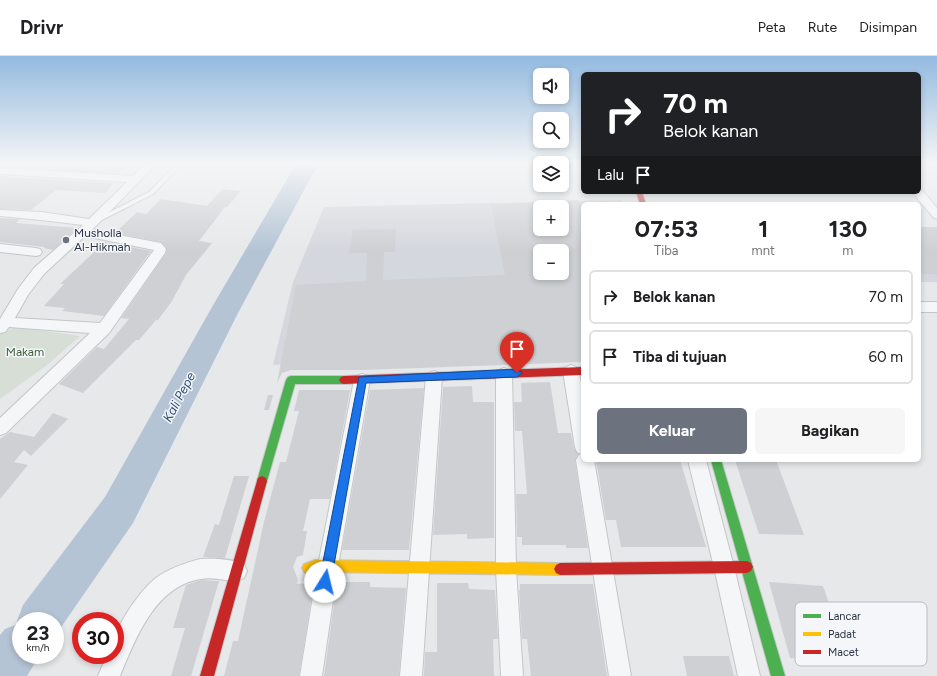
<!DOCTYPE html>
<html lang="id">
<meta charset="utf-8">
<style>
:root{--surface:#fff;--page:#f6f6f6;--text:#202124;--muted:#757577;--line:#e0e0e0;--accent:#6c737f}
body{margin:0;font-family:Figtree,sans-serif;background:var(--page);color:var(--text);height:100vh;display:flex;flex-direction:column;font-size:15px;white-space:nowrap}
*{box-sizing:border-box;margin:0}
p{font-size:13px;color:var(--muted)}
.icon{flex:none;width:22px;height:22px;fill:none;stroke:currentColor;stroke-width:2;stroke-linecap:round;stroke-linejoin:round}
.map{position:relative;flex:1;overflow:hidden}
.side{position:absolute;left:581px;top:146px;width:340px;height:260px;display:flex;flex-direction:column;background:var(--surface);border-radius:6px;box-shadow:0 2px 6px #0003}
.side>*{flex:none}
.banner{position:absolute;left:581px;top:16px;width:340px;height:122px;border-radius:6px;box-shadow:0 2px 6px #0003;background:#202124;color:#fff;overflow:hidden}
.tools{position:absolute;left:533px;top:12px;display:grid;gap:8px}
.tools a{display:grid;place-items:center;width:36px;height:36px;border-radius:6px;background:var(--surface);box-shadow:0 2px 6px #0003;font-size:20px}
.speed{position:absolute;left:12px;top:556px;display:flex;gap:8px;font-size:20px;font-weight:700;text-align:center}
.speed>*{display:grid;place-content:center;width:52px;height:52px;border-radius:50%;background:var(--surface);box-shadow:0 2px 6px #0003;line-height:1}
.speed small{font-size:10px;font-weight:400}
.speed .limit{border:6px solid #d22;background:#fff;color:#111}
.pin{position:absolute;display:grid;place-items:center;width:34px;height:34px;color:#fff;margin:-41px -17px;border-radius:50% 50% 50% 0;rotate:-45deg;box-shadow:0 0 4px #0007}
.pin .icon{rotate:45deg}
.me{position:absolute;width:44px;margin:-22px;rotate:9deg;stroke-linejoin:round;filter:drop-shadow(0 0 3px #0008)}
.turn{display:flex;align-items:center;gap:14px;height:84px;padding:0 16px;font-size:18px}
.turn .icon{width:52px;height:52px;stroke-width:2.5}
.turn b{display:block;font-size:28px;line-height:34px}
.then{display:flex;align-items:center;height:38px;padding:0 16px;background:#0003;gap:8px;font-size:15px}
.eta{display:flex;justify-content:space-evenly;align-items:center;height:68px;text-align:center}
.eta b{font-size:24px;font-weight:700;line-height:28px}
.cta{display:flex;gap:8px;margin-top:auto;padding:8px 16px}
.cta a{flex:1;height:46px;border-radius:6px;background:var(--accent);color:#fff;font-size:16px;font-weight:700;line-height:46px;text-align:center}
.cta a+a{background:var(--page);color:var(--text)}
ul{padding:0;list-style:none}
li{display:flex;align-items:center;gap:12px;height:54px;margin:0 8px 6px;padding:0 8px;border:2px solid var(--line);border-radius:6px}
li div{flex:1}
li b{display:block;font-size:15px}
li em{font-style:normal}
header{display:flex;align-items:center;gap:24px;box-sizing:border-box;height:56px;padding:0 20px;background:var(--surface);border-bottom:1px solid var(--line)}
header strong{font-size:19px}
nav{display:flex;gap:22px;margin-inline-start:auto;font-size:14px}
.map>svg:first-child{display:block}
</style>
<header>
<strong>Drivr</strong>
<nav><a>Peta</a><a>Rute</a><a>Disimpan</a></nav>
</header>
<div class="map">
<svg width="937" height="620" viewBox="0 0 937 620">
<rect width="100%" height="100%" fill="#e6e8ea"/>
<path fill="#d4d7dd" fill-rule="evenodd" d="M621 144 622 148H583V292L273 309 293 226 324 151ZM540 151H562V173H540ZM540 195H562V217H540Z
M919 195H937V226H919Z"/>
<path fill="#d6ded6" d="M16 271 80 280 47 309 0 343V277Z"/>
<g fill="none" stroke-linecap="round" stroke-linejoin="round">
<path fill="#b4c4d5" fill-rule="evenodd" d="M296 108H318L237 259 133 467 55 580V565H21V599H40L27 620H0V579L5 573 18 568 17 565 23 549 105 441 212 251Z"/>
</g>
<path fill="#ced0d3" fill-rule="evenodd" d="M0 108H86L123 111 119 118 0 111Z
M0 120 113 127 106 137 56 134 31 154 0 153Z
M222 133 241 135 227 151H225L199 185 212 187 186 219 172 245 158 264H156L139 284H136L83 337 59 328 97 291 104 293 129 263 121 262 166 197 167 192 161 186 115 177 137 156 146 158 161 143 207 150Z
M579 144 583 153V306L362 314H291L282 317 277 327 296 229 366 225 367 197H349L353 174 396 173 395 196H384L383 224 505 219 491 149ZM540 151H562V173H540ZM540 195H562V217H540Z
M0 162 20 163 16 167 78 172 53 194 44 192 45 191 0 186Z
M919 171H937V218H919Z
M105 186 151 195 104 260 62 255 65 252 44 250 64 228H60Z
M550 326 558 377H571L574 392 578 398 575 404 588 492H566V489H522V481H517L516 438H527L522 375H515L514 346H522L521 327Z
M472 330 473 346H494V482L467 483V478L433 479 443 331Z
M424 332 409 494H342L370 334Z
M299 334H350L330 443H310L303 475H307L303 499 297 501 293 511 298 524 297 528 314 527 299 620H224L233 585H238L264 466 280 406H286L299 355H294Z
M268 339H273L269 354H264Z
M53 357 68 363 31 400 24 394 14 406 28 409 0 443V383L10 376 34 381Z
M596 404H680L706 491H621L616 464H606Z
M735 404H776L804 479 759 478Z
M234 420H249L225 502 203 501 215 468 219 469Z
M201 524 219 525 191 620H171L185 572H173L186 529Z
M337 526H370V531L406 532 399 620H324Z
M769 526 823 530 849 606 790 602Z
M437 527H468L469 533 495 534 498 583H493L494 620H424L425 596H437Z
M520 528H593L607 620H531L527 583H522L519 534H520Z
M683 600H729L734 620H687Z"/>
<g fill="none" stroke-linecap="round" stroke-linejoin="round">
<g stroke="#c4c6c8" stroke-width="2">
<path id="lane" d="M177 108H182L153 138 102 164H98V162L149 136Z"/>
</g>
<g stroke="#c4c6c8" stroke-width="2">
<path id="street" d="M145 108H156L92 174 161 187 166 193 165 197 109 277 6 377 0 379V362L90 277 9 271 5 276 0 277V263L18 233 34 212 83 169 41 164 0 160V154L41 156 89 163 127 126 0 118V112L133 120ZM85 180 154 194 100 267 15 262 28 239 44 218Z
M919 133 922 134 937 152V163L933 161 912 136H919Z
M0 188 36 192 40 193 42 196 40 199 36 200 0 196Z
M919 246H937V256H919Z
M571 309 576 311C587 332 583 379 583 404H594L631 620H609L576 404 579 399 581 398 577 396 575 391 563 315 566 311Z
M504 312 509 314 512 318 516 513 523 620H501L496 513V318L499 314Z
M434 315 439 317 442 321 422 620H400L426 321 429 317Z
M362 318 367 320 370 324 338 510 322 620H300L318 510 354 324 357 320Z
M688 404H706L734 511 760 620H738L714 511Z
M200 503C214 502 231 503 244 508L247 515 244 522C231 528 216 520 201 523 155 530 136 582 120 620H98L107 599H115C115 593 114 586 115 581 121 562 144 529 160 519 173 511 186 507 200 503Z"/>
</g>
<g stroke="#c4c6c8" stroke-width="2">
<path id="fast" d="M291 320H344L347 321 349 324 347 327 344 328H295L267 425 266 428 262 430 258 428 257 425 286 324 288 321Z
M711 404H721L785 620H771Z"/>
</g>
<g stroke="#c4c6c8" stroke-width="2">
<path id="slow" d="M315 504 560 507 564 509 566 513 564 517 560 519 315 516 308 518 304 516 302 512 304 508Z"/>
</g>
<g stroke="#c4c6c8" stroke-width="2">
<path id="jam" d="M636 136H642L646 148H640Z
M583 311V319L344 328 341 327 339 324 341 321 344 320Z
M262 420 266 422 267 425 214 620H200L257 425 258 422Z
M747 505 751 507 753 511 751 515 747 517 560 519 556 517 554 513 556 509 560 507Z"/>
</g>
<use href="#lane" fill="#f5f6f7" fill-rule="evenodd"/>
<use href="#street" fill="#f5f6f7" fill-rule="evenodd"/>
<use href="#fast" fill="#4caf50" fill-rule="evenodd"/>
<use href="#slow" fill="#ffc107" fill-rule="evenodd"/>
<use href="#jam" fill="#c62828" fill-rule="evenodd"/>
</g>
<linearGradient id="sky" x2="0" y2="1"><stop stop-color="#93bae0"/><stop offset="0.55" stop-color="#f4f5f6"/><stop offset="1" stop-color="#f4f5f6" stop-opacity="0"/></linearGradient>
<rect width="937" height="195" fill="url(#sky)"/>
<path fill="#1a73e8" stroke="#114b97" d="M517 313 522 317 517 321 366 327 331 526 330 530 325 532 321 530 319 526 359 321Z"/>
<circle fill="#6c737f" stroke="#f4f6f9" stroke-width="1.5" cx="66" cy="184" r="4"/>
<g text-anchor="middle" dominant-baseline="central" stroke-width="3" stroke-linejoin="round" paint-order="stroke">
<g font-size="12" fill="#2b3445" stroke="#f4f6f9" text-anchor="start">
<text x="74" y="177">Musholla<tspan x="74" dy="14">Al-Hikmah</tspan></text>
</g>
<g font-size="12" fill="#3f6138" stroke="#f4f6f9">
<text x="25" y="296">Makam</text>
</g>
<g font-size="13" font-style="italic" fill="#34527a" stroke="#f4f6f9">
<text transform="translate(179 341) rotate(-62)">Kali Pepe</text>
</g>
</g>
<rect x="795" y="546" width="132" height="64" rx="6" fill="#f4f6f9" stroke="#b8bcc3" stroke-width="1"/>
<rect x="803" y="558" width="18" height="4" fill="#4caf50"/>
<rect x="803" y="576" width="18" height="4" fill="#ffc107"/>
<rect x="803" y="594" width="18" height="4" fill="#c62828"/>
<g font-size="11" fill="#2b3445">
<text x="828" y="564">Lancar</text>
<text x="828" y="582">Padat</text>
<text x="828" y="600">Macet</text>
</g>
</svg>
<div class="tools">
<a><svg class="icon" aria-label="sound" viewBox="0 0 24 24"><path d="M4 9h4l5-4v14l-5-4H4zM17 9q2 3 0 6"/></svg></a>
<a><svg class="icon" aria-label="search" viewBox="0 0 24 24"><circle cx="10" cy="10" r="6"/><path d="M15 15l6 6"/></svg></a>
<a><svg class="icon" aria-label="layers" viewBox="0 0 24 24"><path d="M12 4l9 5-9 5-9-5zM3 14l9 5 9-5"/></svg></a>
<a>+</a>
<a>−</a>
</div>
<div class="speed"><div>23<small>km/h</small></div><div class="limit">30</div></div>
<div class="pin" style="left:517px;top:317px;background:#d93025"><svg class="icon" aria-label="arrive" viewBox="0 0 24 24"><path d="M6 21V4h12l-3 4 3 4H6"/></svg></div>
<svg class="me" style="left:325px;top:526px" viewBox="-20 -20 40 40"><circle r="19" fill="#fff"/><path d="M0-13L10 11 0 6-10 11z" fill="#1a73e8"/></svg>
<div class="banner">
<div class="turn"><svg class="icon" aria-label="right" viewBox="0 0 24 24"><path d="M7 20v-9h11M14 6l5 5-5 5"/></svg><div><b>70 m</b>Belok kanan</div></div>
<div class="then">Lalu<svg class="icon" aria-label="arrive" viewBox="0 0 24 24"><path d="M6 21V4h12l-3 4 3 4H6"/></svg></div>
</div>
<section class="side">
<div class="eta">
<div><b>07:53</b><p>Tiba</p></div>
<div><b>1</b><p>mnt</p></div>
<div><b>130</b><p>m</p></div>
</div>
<ul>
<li><svg class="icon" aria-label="right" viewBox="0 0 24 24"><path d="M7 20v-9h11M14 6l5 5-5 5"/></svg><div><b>Belok kanan</b></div><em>70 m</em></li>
<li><svg class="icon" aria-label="arrive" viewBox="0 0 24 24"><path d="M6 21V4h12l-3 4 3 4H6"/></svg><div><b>Tiba di tujuan</b></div><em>60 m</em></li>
</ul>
<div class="cta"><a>Keluar</a><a>Bagikan</a></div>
</section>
</div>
